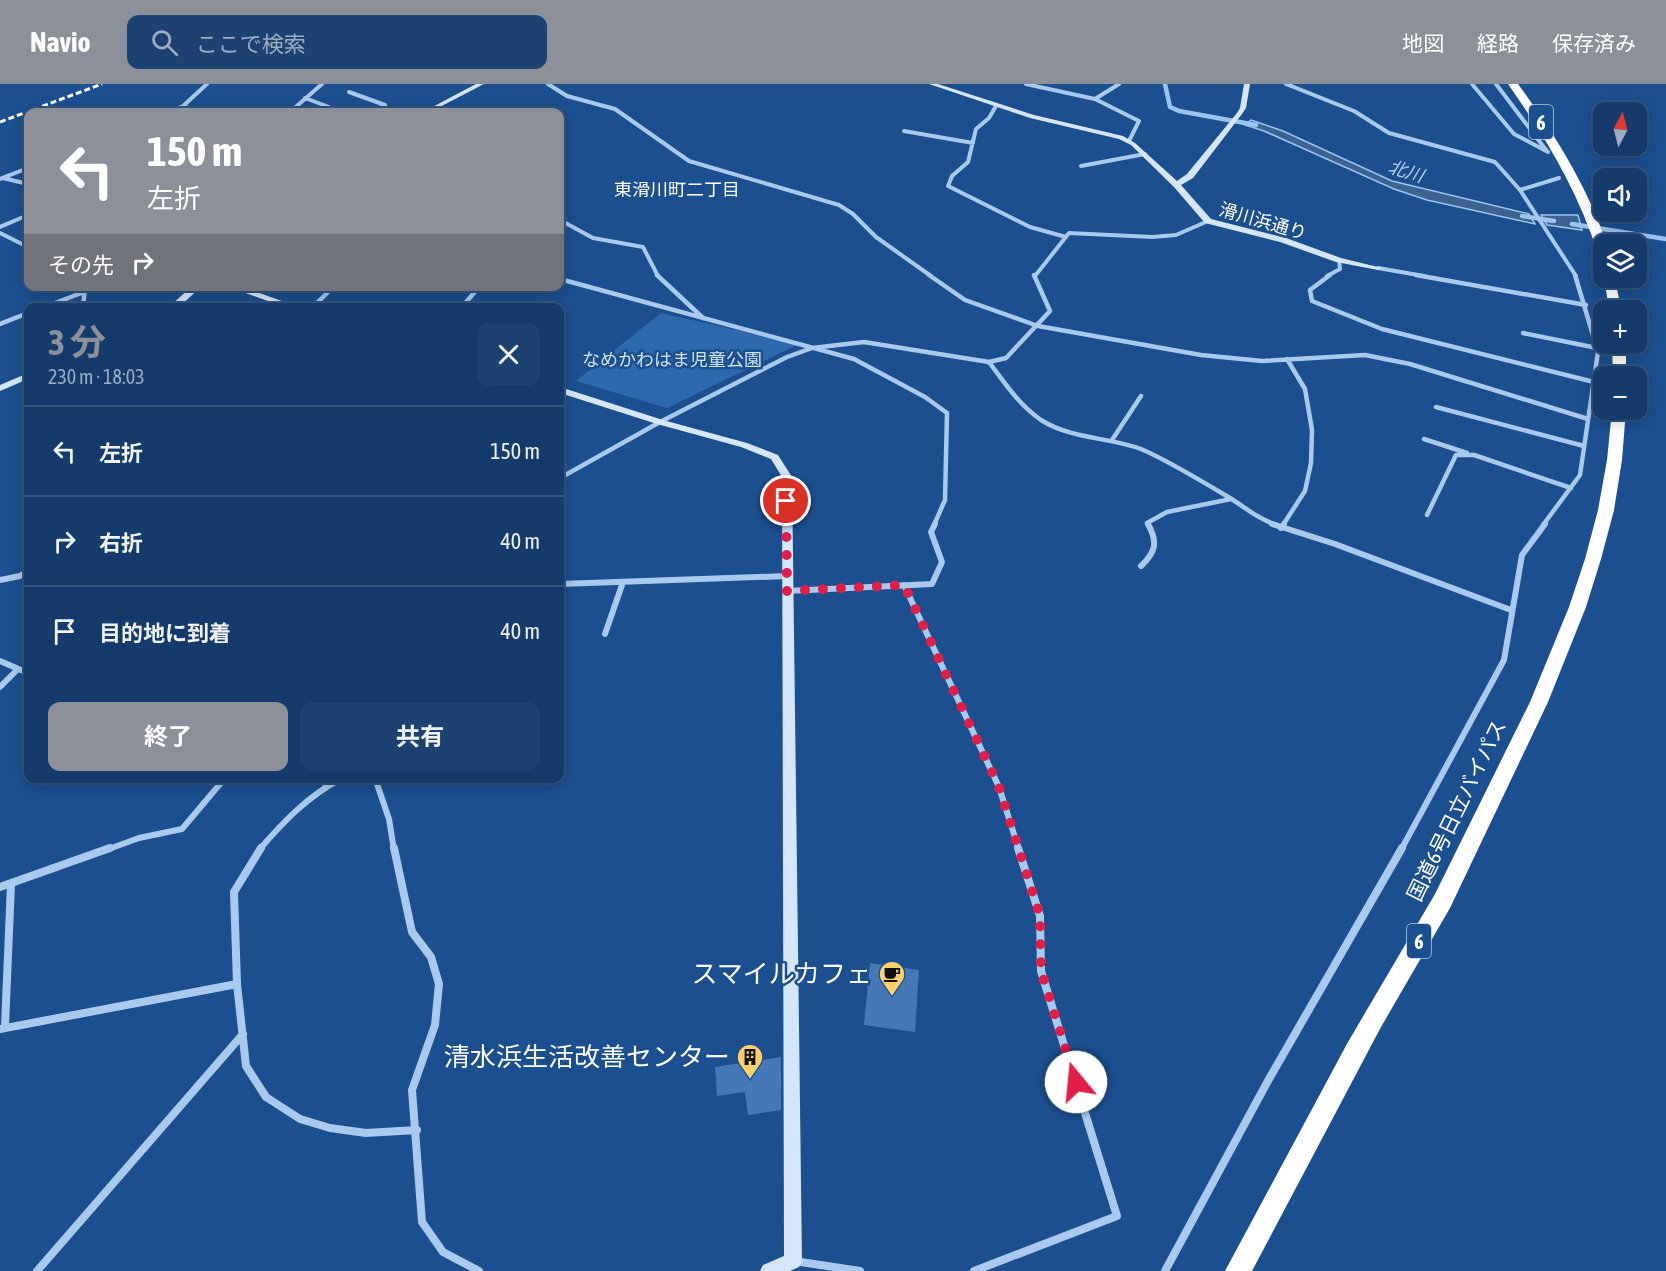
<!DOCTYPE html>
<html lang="ja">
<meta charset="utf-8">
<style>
:root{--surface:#143b6b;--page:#1d4271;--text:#f1f3f6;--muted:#9dadc1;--line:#33557e;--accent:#8c9099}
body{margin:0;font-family:"Asap Condensed","Noto Sans JP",sans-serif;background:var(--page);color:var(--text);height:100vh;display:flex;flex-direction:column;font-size:22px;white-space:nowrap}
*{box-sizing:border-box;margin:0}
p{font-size:20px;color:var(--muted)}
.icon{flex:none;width:33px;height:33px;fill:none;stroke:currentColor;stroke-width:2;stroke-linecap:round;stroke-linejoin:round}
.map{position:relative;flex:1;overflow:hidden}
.sheet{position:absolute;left:24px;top:219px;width:540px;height:480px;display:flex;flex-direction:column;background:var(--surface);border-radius:12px;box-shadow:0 3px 15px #0003,0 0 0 2px var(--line)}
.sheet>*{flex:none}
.guide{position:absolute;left:24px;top:24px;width:540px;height:183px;border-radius:12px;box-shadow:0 3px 15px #0003,0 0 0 2px var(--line);background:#8c9099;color:#fff;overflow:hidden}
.needle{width:39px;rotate:7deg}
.tools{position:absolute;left:1593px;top:18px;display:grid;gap:12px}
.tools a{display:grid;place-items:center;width:54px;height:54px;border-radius:12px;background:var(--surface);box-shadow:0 3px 15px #0003,0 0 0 2px var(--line);font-size:30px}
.pin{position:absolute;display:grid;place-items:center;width:51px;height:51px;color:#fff;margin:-26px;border:3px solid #fff;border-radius:50%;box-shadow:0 2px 6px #0007}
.me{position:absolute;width:66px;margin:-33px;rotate:343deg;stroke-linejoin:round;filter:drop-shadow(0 0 4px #0008)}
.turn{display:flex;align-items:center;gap:21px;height:126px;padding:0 24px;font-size:27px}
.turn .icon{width:78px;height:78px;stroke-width:2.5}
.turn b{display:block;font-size:42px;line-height:51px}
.then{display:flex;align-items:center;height:57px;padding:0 24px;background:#0003;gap:12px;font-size:22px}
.round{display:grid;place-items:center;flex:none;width:63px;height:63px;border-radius:12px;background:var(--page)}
.summary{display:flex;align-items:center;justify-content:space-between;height:102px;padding:0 24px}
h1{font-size:36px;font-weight:700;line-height:45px;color:var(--accent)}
.button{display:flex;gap:12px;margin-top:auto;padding:12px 24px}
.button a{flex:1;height:69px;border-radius:12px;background:var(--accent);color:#fff;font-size:24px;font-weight:700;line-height:69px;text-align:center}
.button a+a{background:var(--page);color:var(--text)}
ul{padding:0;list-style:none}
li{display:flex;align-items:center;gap:18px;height:90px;padding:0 24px;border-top:2px solid var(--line)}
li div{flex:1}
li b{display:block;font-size:22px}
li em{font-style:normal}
header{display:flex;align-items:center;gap:36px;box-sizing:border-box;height:84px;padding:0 30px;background:var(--accent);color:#fff}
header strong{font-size:28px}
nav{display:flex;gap:33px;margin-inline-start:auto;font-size:21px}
.search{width:420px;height:54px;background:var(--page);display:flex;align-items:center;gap:15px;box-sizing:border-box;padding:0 21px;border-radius:12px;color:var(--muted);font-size:22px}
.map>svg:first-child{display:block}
</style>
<header>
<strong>Navio</strong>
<div class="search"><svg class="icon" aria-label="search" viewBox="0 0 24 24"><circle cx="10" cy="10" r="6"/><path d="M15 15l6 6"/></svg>ここで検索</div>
<nav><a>地図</a><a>経路</a><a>保存済み</a></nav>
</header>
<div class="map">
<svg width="1666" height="1187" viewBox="0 0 1666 1187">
<rect width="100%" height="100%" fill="#1b4f8f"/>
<path fill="#2e69ad" d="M661 229 799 260 667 324 576 297Z"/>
<path fill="#3c6290" stroke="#9cc4f0" stroke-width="1.5" d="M1251 36 1283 47 1392 97 1529 130 1535 140 1427 116 1394 105 1264 47 1245 41Z
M1541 131H1578L1582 146 1547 141Z"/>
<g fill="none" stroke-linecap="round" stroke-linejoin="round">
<path stroke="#9cc4f0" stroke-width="4.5" d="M1165 0 1170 23 1179 27 1256 41
M1522 132 1554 137
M1572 140 1666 155"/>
</g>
<path fill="#4478b7" d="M870 879 919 886 915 948 864 941Z
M781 973V1026L748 1031 745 1008 717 1012 715 983Z"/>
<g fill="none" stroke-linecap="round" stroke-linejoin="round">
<path stroke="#a9c9ee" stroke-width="4" d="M548 0 567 12 615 25 689 77 839 121 853 130 876 153 931 192
M1026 0 1095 15
M1119 0 1095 15 1139 37 1129 57
M1286 0 1354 27 1389 49 1495 78 1520 106 1559 94
M1472 0 1514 50 1548 68
M1496 0 1546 66
M349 8 385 21 370 28
M305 14 342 28
M183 22 203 28
M996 22 989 34 976 45 968 78 952 92 948 102 1030 143 1066 153
M168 28 183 22 207 0
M290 28 322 0
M904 47 973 59
M1081 82 1145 70
M3 94 28 100
M0 95 28 84
M1520 106 1576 192
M560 136 593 154 643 163 658 192
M0 143 28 131
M0 149 28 163
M1378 184 1424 192
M1035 192 1069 149 1152 153 1176 151 1208 137
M1327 192 1340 185 1339 176"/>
<path stroke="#a9c9ee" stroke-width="4.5" d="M657 191 703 234
M929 191 965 216 1038 242 1201 271 1262 277 1365 271 1410 280 1588 335
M1330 191 1310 206 1312 217 1382 245 1594 298
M1416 191 1586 221
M560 195 854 275 925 313 947 329 945 416 934 441
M42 224 84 208
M83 224 85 202
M312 224 334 202
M461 224 480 202
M0 240 28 229
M1523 249 1597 264
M989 278C1004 298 1019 321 1041 336 1071 355 1108 353 1141 365 1167 376 1205 399 1230 414 1246 424 1258 435 1277 441
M1436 323 1584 362
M1424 355 1467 369
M1112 356 1141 312
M560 394 660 338 787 273 812 264 864 258 989 278 1006 274 1050 227 1034 191
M1427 431 1456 371H1474L1571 404
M1148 441 1147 439 1167 428 1231 415
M1283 441 1305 407 1311 379 1312 346 1305 305 1287 275
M1543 441 1580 391 1598 268 1575 191"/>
<path stroke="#a9c9ee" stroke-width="6" d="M1272 440 1335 460 1511 526
M1281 444 1284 440
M1141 482C1156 468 1158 458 1148 440
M0 496 20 492 28 487
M560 500 787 492
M904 501 999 703 1019 766
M787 507 932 500 942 478 931 448 935 440
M605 550 623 498
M0 577 28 589
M0 603 17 586
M320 694 327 702
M375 694 389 735 394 766
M106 766 139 754 182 745 225 694
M259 766C284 737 308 712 342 694
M1401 766 1504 576 1522 471 1545 440"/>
<path stroke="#a9c9ee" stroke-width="8" d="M261 764 234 808 237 900 246 982 266 1013 300 1035 330 1044 366 1049 417 1046
M394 764 412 848 431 873 439 900 435 941 412 1006 422 1138 443 1168 479 1187
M0 803 110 764
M5 942 11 800
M0 945 237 900
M794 1177 860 1187
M37 1187 243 950
M974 1187 1117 1132 1041 887 1040 832 1018 764
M1165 1187 1269 995 1402 764"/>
<path fill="#d6e6fa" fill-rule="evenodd" d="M476 0H484L430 28H423Z
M929 0H938L1034 31 1123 52 1135 59 1177 97 1187 90 1237 29 1240 24 1244 0H1250L1246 24 1242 30 1193 94 1181 101 1211 135 1286 154 1341 174 1382 184 1378 186 1336 178 1280 158 1205 139 1174 103 1131 61 1119 55 1030 34Z
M192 202H202L178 224H168Z
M226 202H240L301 224H287Z
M28 289V295L0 307V301Z
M560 303 663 336 747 359 778 371 792 393 802 1177 799 1183 790 1187H760L763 1181 784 1172 782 393 771 375 741 363 657 340 560 309Z"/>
<path fill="#fff" fill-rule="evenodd" d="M1508 0H1518C1555 50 1587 102 1607 160H1604V173L1598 170C1578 107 1546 54 1508 0Z
M1604 193 1615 194 1621 226H1609Z
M1612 260H1626V292H1613Z
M1612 326H1626L1622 376 1614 426 1601 475 1586 523 1548 618 1450 824 1381 943 1252 1187H1225L1348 958 1435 810 1530 618 1569 523 1585 475 1598 426 1607 376Z"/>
<path stroke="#fff" stroke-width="3" stroke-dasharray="6 3" stroke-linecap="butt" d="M0 38 102 0"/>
</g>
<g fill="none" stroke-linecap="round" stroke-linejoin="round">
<path stroke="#e11d48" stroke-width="10" stroke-dasharray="0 18" d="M786 417 787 507 904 501 999 703 1040 832 1041 887 1076 998"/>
</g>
<defs>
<g id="cafe-pin" transform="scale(1.35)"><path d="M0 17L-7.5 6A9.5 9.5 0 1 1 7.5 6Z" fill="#ffd166" stroke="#1b4f8f"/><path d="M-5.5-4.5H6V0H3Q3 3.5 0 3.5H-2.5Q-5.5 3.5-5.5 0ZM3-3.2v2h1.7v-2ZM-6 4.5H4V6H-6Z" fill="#111"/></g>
<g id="building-pin" transform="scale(1.35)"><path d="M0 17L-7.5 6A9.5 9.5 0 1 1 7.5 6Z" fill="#ffd166" stroke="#1b4f8f"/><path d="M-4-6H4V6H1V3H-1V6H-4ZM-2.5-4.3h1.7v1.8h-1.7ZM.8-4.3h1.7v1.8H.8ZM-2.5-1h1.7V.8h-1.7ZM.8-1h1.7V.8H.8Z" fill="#111"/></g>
</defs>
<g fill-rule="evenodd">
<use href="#cafe-pin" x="892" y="890"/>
<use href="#building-pin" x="750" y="973"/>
</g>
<g text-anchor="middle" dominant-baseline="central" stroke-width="5" stroke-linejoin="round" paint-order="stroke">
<g font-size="18" font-style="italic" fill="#b5d3f5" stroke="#1b4f8f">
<text transform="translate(1406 87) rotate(17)">北川</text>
</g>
<g font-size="18" fill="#fff" stroke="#1b4f8f">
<text x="677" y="105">東滑川町二丁目</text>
</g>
<g font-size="18" fill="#fff" stroke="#1b4f8f">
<text transform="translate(1263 137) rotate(16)">滑川浜通り</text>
</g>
<g font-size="18" fill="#cfe3fa" stroke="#1b4f8f">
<text x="672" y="275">なめかわはま児童公園</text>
</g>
<g fill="#1b4f8f" stroke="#bbcadd" stroke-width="1.5">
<rect x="1529" y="21" width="24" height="34" rx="4.5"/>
<rect x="1407" y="840" width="24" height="34" rx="4.5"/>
</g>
<g font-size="20" font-weight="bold" fill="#fff">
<text x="1541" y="38">6</text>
<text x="1419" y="857">6</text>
</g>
<g font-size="21" fill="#fff" stroke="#1b4f8f">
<text transform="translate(1456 726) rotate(-64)">国道6号日立バイパス</text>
</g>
<g font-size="26" fill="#fff" stroke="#1b4f8f" text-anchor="end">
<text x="872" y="890">スマイルカフェ</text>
<text x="730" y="973">清水浜生活改善センター</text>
</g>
</g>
</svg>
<div class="tools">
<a><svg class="needle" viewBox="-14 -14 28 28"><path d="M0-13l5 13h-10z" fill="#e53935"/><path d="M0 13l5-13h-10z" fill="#9dadc1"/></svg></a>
<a><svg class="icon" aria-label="sound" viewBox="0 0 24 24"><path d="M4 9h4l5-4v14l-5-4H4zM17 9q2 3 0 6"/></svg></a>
<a><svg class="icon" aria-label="layers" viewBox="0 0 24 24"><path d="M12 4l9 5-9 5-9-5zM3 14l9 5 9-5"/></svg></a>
<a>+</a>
<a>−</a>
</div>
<div class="pin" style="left:786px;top:417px;background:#d93025"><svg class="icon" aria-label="arrive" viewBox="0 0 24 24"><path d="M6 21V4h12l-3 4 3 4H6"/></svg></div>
<svg class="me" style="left:1076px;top:998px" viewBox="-20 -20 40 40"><circle r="19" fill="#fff"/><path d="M0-13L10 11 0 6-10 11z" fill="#e11d48"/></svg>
<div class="guide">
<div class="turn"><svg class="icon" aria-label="left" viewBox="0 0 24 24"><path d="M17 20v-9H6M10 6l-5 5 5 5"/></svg><div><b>150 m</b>左折</div></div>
<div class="then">その先<svg class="icon" aria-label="right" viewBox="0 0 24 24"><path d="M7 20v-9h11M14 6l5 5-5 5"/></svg></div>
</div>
<section class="sheet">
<div class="summary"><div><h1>3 分</h1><p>230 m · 18:03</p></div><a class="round"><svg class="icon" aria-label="close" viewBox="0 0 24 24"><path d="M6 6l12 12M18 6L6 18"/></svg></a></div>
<ul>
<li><svg class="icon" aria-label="left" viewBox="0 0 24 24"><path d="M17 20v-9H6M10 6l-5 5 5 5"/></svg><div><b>左折</b></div><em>150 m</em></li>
<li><svg class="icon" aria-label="right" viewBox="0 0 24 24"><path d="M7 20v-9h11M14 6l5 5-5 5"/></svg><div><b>右折</b></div><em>40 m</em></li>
<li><svg class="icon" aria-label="arrive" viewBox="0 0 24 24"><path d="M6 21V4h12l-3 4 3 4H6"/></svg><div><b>目的地に到着</b></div><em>40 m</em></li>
</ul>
<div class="button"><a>終了</a><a>共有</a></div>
</section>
</div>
